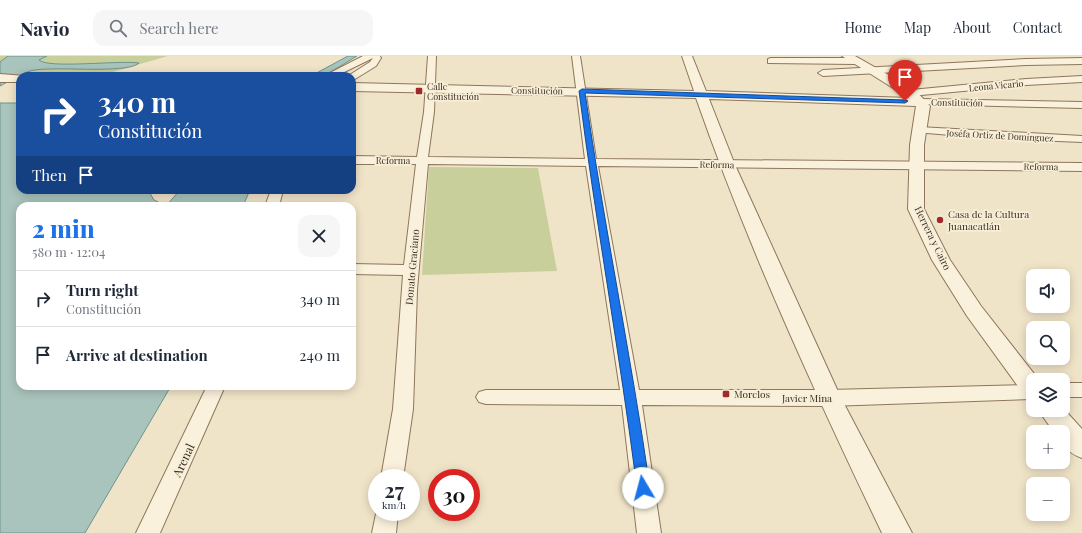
<!DOCTYPE html>
<meta charset="utf-8">
<style>
:root{--surface:#fff;--page:#f6f6f7;--text:#1f2937;--muted:#747a83;--line:#e0e1e3;--accent:#1a73e8}
body{margin:0;font-family:"Playfair Display",serif;background:var(--page);color:var(--text);height:100vh;display:flex;flex-direction:column;font-size:15px;white-space:nowrap}
*{box-sizing:border-box;margin:0}
p{font-size:13px;color:var(--muted)}
.icon{flex:none;width:22px;height:22px;fill:none;stroke:currentColor;stroke-width:2;stroke-linecap:round;stroke-linejoin:round}
.map{position:relative;flex:1;overflow:hidden}
.details{position:absolute;left:16px;top:146px;width:340px;height:188px;display:flex;flex-direction:column;background:var(--surface);border-radius:12px;box-shadow:0 2px 10px #0003}
.details>*{flex:none}
.hud{position:absolute;left:16px;top:16px;width:340px;height:122px;border-radius:12px;box-shadow:0 2px 10px #0003;background:#1a4fa0;color:#fff;overflow:hidden}
.buttons{position:absolute;left:1026px;top:213px;display:grid;gap:8px}
.buttons a{display:grid;place-items:center;width:44px;height:44px;border-radius:8px;background:var(--surface);box-shadow:0 2px 10px #0003;font-size:20px}
.speed{position:absolute;left:368px;top:413px;display:flex;gap:8px;font-size:20px;font-weight:700;text-align:center}
.speed>*{display:grid;place-content:center;width:52px;height:52px;border-radius:50%;background:var(--surface);box-shadow:0 2px 10px #0003;line-height:1}
.speed small{font-size:10px;font-weight:400}
.speed .limit{border:6px solid #d22;background:#fff;color:#111}
.pin{position:absolute;display:grid;place-items:center;width:34px;height:34px;color:#fff;margin:-41px -17px;border-radius:50% 50% 50% 0;rotate:-45deg;box-shadow:0 0 4px #0007}
.pin .icon{rotate:45deg}
.me{position:absolute;width:44px;margin:-22px;rotate:352deg;stroke-linejoin:round;filter:drop-shadow(0 0 3px #0008)}
.turn{display:flex;align-items:center;gap:14px;height:84px;padding:0 16px;font-size:18px}
.turn .icon{width:52px;height:52px;stroke-width:2.5}
.turn b{display:block;font-size:28px;line-height:34px}
.then{display:flex;align-items:center;height:38px;padding:0 16px;background:#0003;gap:8px;font-size:15px}
.round{display:grid;place-items:center;flex:none;width:42px;height:42px;border-radius:12px;background:var(--page)}
.overview{display:flex;align-items:center;justify-content:space-between;height:68px;padding:0 16px}
h1{font-size:24px;font-weight:800;line-height:30px;color:var(--accent)}
ul{padding:0;list-style:none}
li{display:flex;align-items:center;gap:12px;height:56px;padding:0 16px;border-top:1px solid var(--line)}
li div{flex:1}
li b{display:block;font-size:15px}
li em{font-style:normal}
header{display:flex;align-items:center;gap:24px;box-sizing:border-box;height:56px;padding:0 20px;background:var(--surface);border-bottom:1px solid var(--line)}
header strong{font-size:19px}
nav{display:flex;gap:22px;margin-inline-start:auto;font-size:14px}
.search{width:280px;height:36px;background:var(--page);display:flex;align-items:center;gap:10px;box-sizing:border-box;padding:0 14px;border-radius:12px;color:var(--muted);font-size:15px}
.map>svg:first-child{display:block}
</style>
<header>
<strong>Navio</strong>
<div class="search"><svg class="icon" aria-label="search" viewBox="0 0 24 24"><circle cx="10" cy="10" r="6"/><path d="M15 15l6 6"/></svg>Search here</div>
<nav><a>Home</a><a>Map</a><a>About</a><a>Contact</a></nav>
</header>
<div class="map">
<svg width="1082" height="477" viewBox="0 0 1082 477">
<rect width="100%" height="100%" fill="#f0e4c8"/>
<path fill="#c9cf9b" d="M0 0H168L99 20H20L0 24Z
M429 111 538 112 557 215 422 219Z"/>
<path fill="#a9c4bc" stroke="#6f938a" d="M8 0H47L39 4C48 13 120 4 139 7 126 19 51 9 30 15 20 18 10 25 0 30V6Z
M348 0H357L324 20H311Z
M0 47H20V134H148L154 144 166 150 180 134H250L243 150H20V330H171L85 477H0Z"/>
<g fill="none" stroke-linecap="round" stroke-linejoin="round">
<g stroke="#8d765c" stroke-width="2">
<path id="minor" d="M363 0H380L381 2 376 10 355 23 352 24V20H348L370 6 373 2 336 20H324Z
M428 0H436L434 56 428 101 585 103 572 0H580L596 103 1082 107V115L598 110 639 334H829L1033 329V343L829 350 642 349 661 477H637L622 349 486 348 479 346 476 341 479 336 486 334H620L586 110 428 108 417 234 413 353 403 422H381L393 353 403 219 352 218V208L404 209 416 108H352V100L417 101 424 56Z
M771 2H855L859 5 855 8 768 7V3Z
M1082 2V8L1026 9 823 20 818 17 823 14 1026 3Z
M1082 20V26L1026 29 911 40 906 37 911 34 1026 23Z
M921 43 1082 46V52L917 48 916 46Z
M919 71 1082 80V86L986 82 915 76 914 74 915 72Z
M271 134H283L279 150H265Z
M1063 327H1082V341H1063Z
M207 330H225L160 477H136Z
M377 453V456H398L396 477H372Z"/>
</g>
<g stroke="#8d765c" stroke-width="2">
<path id="tertiary" d="M682 0H692L706 35 909 42 842 0H855L915 34 930 50 924 89V153L950 204 981 250 1039 324H1033V343L1025 340 967 260 932 204 908 153 910 89 916 50 709 43 735 109 841 342 912 477H882C814 335 748 191 696 42L352 35V27L694 35Z
M0 18 25 20H20V26H0Z
M1063 352 1082 373V402C1068 397 1063 391 1063 376H1054L1038 354H1063Z"/>
</g>
<use href="#minor" fill="#faf1dc" fill-rule="evenodd"/>
<use href="#tertiary" fill="#faf1dc" fill-rule="evenodd"/>
</g>
<path fill="#1a73e8" stroke="#114b97" d="M582 33 905 44 908 45 905 47 585 37C604 169 631 300 650 432L648 436 643 438 639 436 637 432C620 299 596 168 579 35Z"/>
<g fill="#9e2a2b" stroke="#f7eed8" stroke-width="1.5">
<rect x="415" y="31" width="8" height="8" rx="2"/>
<circle cx="940" cy="164" r="4"/>
<rect x="722" y="334" width="8" height="8" rx="2"/>
</g>
<g text-anchor="middle" dominant-baseline="central" stroke-width="3.5" stroke-linejoin="round" paint-order="stroke">
<g font-size="9" fill="#3d2e20" stroke="#f7eed8">
<text transform="translate(996 29) rotate(-5)">Leona Vicario</text>
<text transform="translate(537 34) rotate(1)">Constitución</text>
<text transform="translate(957 46) rotate(1)">Constitución</text>
<text transform="translate(1000 79) rotate(3)">Joséfa Ortiz de Domínguez</text>
<text x="393" y="104">Reforma</text>
<text transform="translate(717 108) rotate(1)">Reforma</text>
<text transform="translate(1041 110) rotate(1)">Reforma</text>
</g>
<g font-size="9" fill="#3d2e20" stroke="#f7eed8" text-anchor="start">
<text x="427" y="30">Calle<tspan x="427" dy="10">Constitución</tspan></text>
</g>
<g font-size="10" fill="#3d2e20" stroke="#f7eed8" text-anchor="start">
<text x="948" y="158">Casa de la Cultura<tspan x="948" dy="12">Juanacatlán</tspan></text>
<text x="734" y="338">Morelos</text>
</g>
<g font-size="10" fill="#3d2e20" stroke="#f7eed8">
<text transform="translate(933 182) rotate(64)">Herrera y Cairo</text>
<text transform="translate(412 211) rotate(-85)">Donato Graciano</text>
<text x="807" y="342">Javier Mina</text>
</g>
<g font-size="12" fill="#3d2e20" stroke="#f7eed8">
<text transform="translate(183 404) rotate(-65)">Arenal</text>
</g>
</g>
</svg>
<div class="buttons">
<a><svg class="icon" aria-label="sound" viewBox="0 0 24 24"><path d="M4 9h4l5-4v14l-5-4H4zM17 9q2 3 0 6"/></svg></a>
<a><svg class="icon" aria-label="search" viewBox="0 0 24 24"><circle cx="10" cy="10" r="6"/><path d="M15 15l6 6"/></svg></a>
<a><svg class="icon" aria-label="layers" viewBox="0 0 24 24"><path d="M12 4l9 5-9 5-9-5zM3 14l9 5 9-5"/></svg></a>
<a>+</a>
<a>−</a>
</div>
<div class="speed"><div>27<small>km/h</small></div><div class="limit">30</div></div>
<div class="pin" style="left:905px;top:45px;background:#d93025"><svg class="icon" aria-label="arrive" viewBox="0 0 24 24"><path d="M6 21V4h12l-3 4 3 4H6"/></svg></div>
<svg class="me" style="left:643px;top:432px" viewBox="-20 -20 40 40"><circle r="19" fill="#fff"/><path d="M0-13L10 11 0 6-10 11z" fill="#1a73e8"/></svg>
<div class="hud">
<div class="turn"><svg class="icon" aria-label="right" viewBox="0 0 24 24"><path d="M7 20v-9h11M14 6l5 5-5 5"/></svg><div><b>340 m</b>Constitución</div></div>
<div class="then">Then<svg class="icon" aria-label="arrive" viewBox="0 0 24 24"><path d="M6 21V4h12l-3 4 3 4H6"/></svg></div>
</div>
<section class="details">
<div class="overview"><div><h1>2 min</h1><p>580 m · 12:04</p></div><a class="round"><svg class="icon" aria-label="close" viewBox="0 0 24 24"><path d="M6 6l12 12M18 6L6 18"/></svg></a></div>
<ul>
<li><svg class="icon" aria-label="right" viewBox="0 0 24 24"><path d="M7 20v-9h11M14 6l5 5-5 5"/></svg><div><b>Turn right</b><p>Constitución</p></div><em>340 m</em></li>
<li><svg class="icon" aria-label="arrive" viewBox="0 0 24 24"><path d="M6 21V4h12l-3 4 3 4H6"/></svg><div><b>Arrive at destination</b></div><em>240 m</em></li>
</ul>
</section>
</div>
